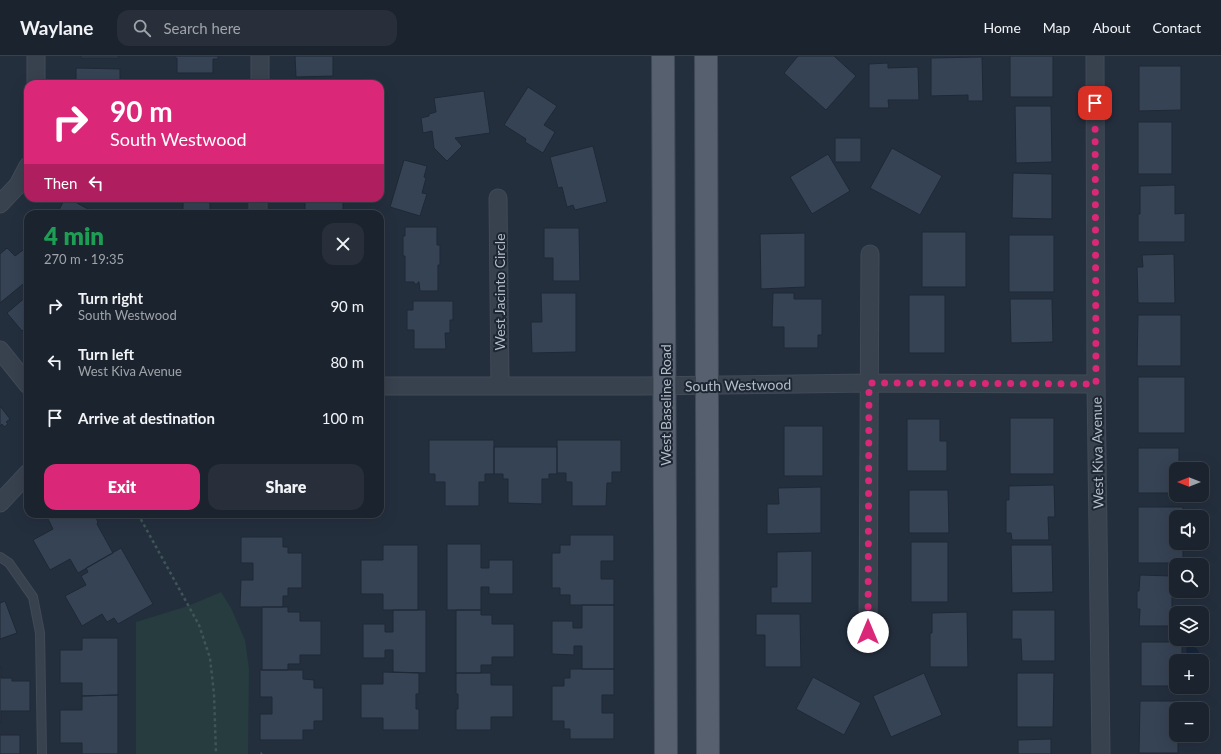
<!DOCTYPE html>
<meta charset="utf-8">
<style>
:root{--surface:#1b232e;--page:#282f3a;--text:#f1f3f6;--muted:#a0a4aa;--line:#39404a;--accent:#db2777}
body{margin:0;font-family:Lato,sans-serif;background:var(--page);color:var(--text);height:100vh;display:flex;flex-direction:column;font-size:15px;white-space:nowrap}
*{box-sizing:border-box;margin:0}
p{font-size:13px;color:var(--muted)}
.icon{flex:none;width:22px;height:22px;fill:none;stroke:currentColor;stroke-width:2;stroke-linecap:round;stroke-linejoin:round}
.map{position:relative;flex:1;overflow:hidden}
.panel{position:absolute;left:24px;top:154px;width:360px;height:308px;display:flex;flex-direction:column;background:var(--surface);border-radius:12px;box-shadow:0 4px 16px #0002,0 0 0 1px var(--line)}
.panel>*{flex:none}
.top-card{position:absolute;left:24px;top:24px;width:360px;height:122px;border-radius:12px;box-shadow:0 4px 16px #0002,0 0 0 1px var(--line);background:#db2777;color:#fff;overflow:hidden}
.needle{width:26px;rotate:270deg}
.fabs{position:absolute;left:1169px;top:406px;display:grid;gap:8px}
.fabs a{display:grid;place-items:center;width:40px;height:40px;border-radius:8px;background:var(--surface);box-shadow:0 4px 16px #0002,0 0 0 1px var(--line);font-size:20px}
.pin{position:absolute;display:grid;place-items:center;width:34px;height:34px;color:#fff;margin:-17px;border-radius:8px;box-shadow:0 2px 6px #0006}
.me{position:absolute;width:44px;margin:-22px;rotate:0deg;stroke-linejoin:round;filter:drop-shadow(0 0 3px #0008)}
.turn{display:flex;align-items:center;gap:14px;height:84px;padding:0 20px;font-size:18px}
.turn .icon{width:52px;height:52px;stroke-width:2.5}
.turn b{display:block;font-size:28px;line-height:34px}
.then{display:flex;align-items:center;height:38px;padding:0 20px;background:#0003;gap:8px;font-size:15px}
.round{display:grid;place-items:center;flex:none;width:42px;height:42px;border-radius:12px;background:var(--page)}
.overview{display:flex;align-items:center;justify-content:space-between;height:68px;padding:0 20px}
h1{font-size:24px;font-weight:800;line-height:30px;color:#1e9e55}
.primary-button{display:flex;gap:8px;margin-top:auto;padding:8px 20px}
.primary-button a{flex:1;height:46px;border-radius:12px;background:var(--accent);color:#fff;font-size:16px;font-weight:800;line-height:46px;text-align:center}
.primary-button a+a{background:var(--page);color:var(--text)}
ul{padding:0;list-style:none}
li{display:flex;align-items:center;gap:12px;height:56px;padding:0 20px}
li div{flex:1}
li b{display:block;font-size:15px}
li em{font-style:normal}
header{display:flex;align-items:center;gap:24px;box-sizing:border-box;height:56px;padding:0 20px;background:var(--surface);border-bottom:1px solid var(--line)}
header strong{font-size:19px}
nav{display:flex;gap:22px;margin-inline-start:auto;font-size:14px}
.search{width:280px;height:36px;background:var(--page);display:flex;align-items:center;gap:10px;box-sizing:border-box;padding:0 14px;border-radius:12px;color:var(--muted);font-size:15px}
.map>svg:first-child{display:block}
</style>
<header>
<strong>Waylane</strong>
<div class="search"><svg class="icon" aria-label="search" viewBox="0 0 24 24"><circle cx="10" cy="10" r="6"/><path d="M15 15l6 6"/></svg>Search here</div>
<nav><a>Home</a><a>Map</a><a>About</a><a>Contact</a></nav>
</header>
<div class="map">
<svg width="1221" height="698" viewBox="0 0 1221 698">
<rect width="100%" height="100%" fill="#242f3e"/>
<path fill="#263c3f" d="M221 536 231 552 245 584 249 613 248 698H136V566L188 550Z"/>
<path fill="#17263c" d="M1188 590C1198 589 1198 597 1204 602L1202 612V605H1188L1186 592Z"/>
<path fill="#364354" stroke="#1f2835" d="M81 0H119L118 2H81Z
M175 0H218V3H213V17H177V2H175Z
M295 0H333V20L296 21Z
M798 0H834L856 20 826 54 784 17Z
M1010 0H1053V41H1010Z
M982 1 983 45H968V39L931 40V2Z
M888 7V12L918 11 919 44H888L889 52H869V8Z
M1139 10H1181V54L1139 55Z
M76 12 120 13V28H76Z
M528 31 557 50 544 69 555 76 543 97 525 86 526 83 504 69Z
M484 35 490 77 455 82 462 90 447 105 434 92 432 75 423 77 421 62 429 60V58L436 56 434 42Z
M1015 50H1051L1052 106 1016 107Z
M1138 66H1172V118H1138Z
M835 82H861V106H835Z
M593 90 607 146 575 154 573 149 567 151 562 131 558 132 550 101Z
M892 92 942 120 920 159 870 132Z
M828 98 850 135 812 158 790 121Z
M404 104 427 110 424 121 426 122 422 137 427 138 420 160 390 151Z
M1013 117 1052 118V163L1012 162Z
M1175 129V158L1185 157V186H1138V158H1140V130Z
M65 142H68L97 158H57Z
M187 142H219V146H210V158H191V155H183V144H187Z
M305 142H343V158H305Z
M405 171H437V189H440V209H438V235H420L419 226H418V228H414V226H405V200H403V180H405Z
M544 172H579L580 225H553V202H544Z
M922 176H966V231H922Z
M805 177V231L761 233 760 178Z
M1009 179H1054V236H1009Z
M27 191 28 224 0 247V198L7 192 15 200Z
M1174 198 1175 247H1138L1137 211H1143L1142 199Z
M541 237H576V296L532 297 531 266H542Z
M773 237H794V243H822V279H818V292H784V271H772Z
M909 239H945V297H909Z
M27 240 28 270 22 275 7 257Z
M1010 243H1052L1053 286 1011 287Z
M413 245H453V264H450V277H445L446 293H414V274H407V254H413Z
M1138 259H1181V310H1137Z
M1138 321H1185V377H1138Z
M0 350 10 363 6 366 8 368 4 371 2 368 0 370Z
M1010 362H1054V418H1010Z
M907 363H940V385H947V415H907Z
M784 370H823V420H784Z
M429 384H494V418H485V426H479V450H445V426H435V418H429Z
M557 384H621V416H612V427H607L606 450H572V426H566V417H557Z
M494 391H557V418H549V423H542V448L508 447V423H503V418H494Z
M1138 392H1179V413H1176V437H1138Z
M1054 429 1055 461H1048L1049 484H1012L1011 477H1006V444H1009V430Z
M821 431V477L767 478V448H779L778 432Z
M909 434H948L949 477H909Z
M1138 451H1183V461H1176V487H1183V507H1138Z
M48 458H94L98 466 97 468 113 497 78 517 70 503 50 514 33 484 53 473 46 459Z
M570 479H614V505H601V523H614V549H570V539H560V532H552V497H560V489H570Z
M241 481H283V491H288V497H302V532H288V540H283V551H240L241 524H253V507H241Z
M911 486H948V546H911Z
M447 488H481V512H489V504H513V538H489V531H481V554H447Z
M383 489H418V554H383V538H361V504H383Z
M1011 489H1052L1053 536 1012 537Z
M121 492 153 548 118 568 114 562 107 566 102 558 82 570 65 540 86 529 81 520 88 516 86 512Z
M812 495V547H771V531H777V496Z
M1140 519 1172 520V570H1139L1140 553H1137V535H1139Z
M5 545 17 577 0 583V547Z
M582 549H614V613H582V590H574V599L552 598V565H573V572H582Z
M262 551H288V556H300V565H321V599H300V608H288V614H262Z
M393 554H426V617L393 616V594H385V602H363V568H385V576H393Z
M456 554H481V559H492V568H514V601H492V609H481V617H456Z
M1012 554H1055V605H1022L1021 583H1012Z
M967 556 968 611H930V577H932V557Z
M756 558H800L801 611H765V579H756Z
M82 582H118V639L82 640V627H60V594H82Z
M1141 586H1182V605H1176V630H1141Z
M0 611H1V622H12V625H30V655H1V667H0Z
M570 613H614V639H602V657H614V683H570V673H564V665H552V630H564V622H570Z
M260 614H303V623L314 624V632H323V665H314V674H303V684H260V658H272V641H260Z
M383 616 419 617V638H416V653H419V674H383V662H361V628H383Z
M456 617H491V629H513V661H491V674H456V653H458V638H456Z
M924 617 942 659 891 681 873 640Z
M1017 617H1054L1053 671H1017Z
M813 621 861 647 844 679 796 653Z
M118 639V698H82V687H60V654H82V640Z
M1140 645H1179V653H1176V679H1178V697H1139Z
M0 679H20V698H0Z
M1051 683V698H1018V684Z"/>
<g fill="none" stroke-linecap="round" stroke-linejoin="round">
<g stroke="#414a57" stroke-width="10">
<path id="service" d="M0 501 9 507 33 541 40 577 42 698"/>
</g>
<g stroke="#414a57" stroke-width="19">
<path id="minor" d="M36 0V28
M1095 0 1096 328 1101 698
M260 28V0
M498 142 500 329
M0 148 18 129 28 110
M258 158V142
M0 294 28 329
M380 330H642L869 327 1096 328
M0 447 28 417
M868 576 870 198"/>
</g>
<g stroke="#414a57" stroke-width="24">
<path id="primary" d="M663 0 666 698
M706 0 708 698"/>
</g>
<path stroke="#3f5557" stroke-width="2.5" stroke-dasharray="3 3" stroke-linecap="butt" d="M138 458 199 569 210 602 214 638 216 698
M261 698 262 697"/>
<use href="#service" stroke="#38414e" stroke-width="8"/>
<use href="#minor" stroke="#38414e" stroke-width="17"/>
<use href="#primary" stroke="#56606e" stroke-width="22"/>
</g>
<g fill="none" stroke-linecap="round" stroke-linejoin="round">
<path stroke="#db2777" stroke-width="7" stroke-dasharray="0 12.6" d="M868 576 869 327 1096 328 1095 47"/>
</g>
<g text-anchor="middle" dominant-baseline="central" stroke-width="4" stroke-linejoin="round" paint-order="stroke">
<g font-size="14" fill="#b4bcc9" stroke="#1d2633">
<text transform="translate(499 236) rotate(-90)">West Jacinto Circle</text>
<text transform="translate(738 329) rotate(-1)">South Westwood</text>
<text transform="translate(665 349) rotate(-90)">West Baseline Road</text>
<text transform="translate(1097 397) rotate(-91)">West Kiva Avenue</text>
</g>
</g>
</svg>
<div class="fabs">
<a><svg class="needle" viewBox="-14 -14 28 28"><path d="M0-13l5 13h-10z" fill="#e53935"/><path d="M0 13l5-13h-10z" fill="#a0a4aa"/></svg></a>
<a><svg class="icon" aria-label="sound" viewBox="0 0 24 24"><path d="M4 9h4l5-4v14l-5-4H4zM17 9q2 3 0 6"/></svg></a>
<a><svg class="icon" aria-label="search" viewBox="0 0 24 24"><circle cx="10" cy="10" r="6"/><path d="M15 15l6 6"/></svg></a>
<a><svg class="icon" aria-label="layers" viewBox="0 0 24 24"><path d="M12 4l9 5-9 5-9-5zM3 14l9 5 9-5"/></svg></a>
<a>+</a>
<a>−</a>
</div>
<div class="pin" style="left:1095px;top:47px;background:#d93025"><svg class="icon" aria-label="arrive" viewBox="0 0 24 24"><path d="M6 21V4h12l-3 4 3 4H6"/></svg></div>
<svg class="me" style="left:868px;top:576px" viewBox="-20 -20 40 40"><circle r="19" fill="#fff"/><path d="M0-13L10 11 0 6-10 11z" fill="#db2777"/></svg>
<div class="top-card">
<div class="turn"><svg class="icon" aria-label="right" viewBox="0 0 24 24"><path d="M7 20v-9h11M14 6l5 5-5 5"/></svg><div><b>90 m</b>South Westwood</div></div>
<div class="then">Then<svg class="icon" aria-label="left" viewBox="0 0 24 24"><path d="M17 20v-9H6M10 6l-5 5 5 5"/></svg></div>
</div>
<section class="panel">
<div class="overview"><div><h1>4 min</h1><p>270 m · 19:35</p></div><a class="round"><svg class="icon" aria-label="close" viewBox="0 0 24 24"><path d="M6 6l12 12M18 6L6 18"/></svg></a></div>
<ul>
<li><svg class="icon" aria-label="right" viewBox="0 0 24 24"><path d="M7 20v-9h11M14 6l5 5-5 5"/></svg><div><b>Turn right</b><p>South Westwood</p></div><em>90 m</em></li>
<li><svg class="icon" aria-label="left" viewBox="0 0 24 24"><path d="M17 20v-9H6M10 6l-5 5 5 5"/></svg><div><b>Turn left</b><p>West Kiva Avenue</p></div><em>80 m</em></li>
<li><svg class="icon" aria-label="arrive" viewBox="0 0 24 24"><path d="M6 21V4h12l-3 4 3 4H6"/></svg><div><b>Arrive at destination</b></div><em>100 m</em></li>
</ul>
<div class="primary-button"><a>Exit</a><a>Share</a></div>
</section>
</div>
